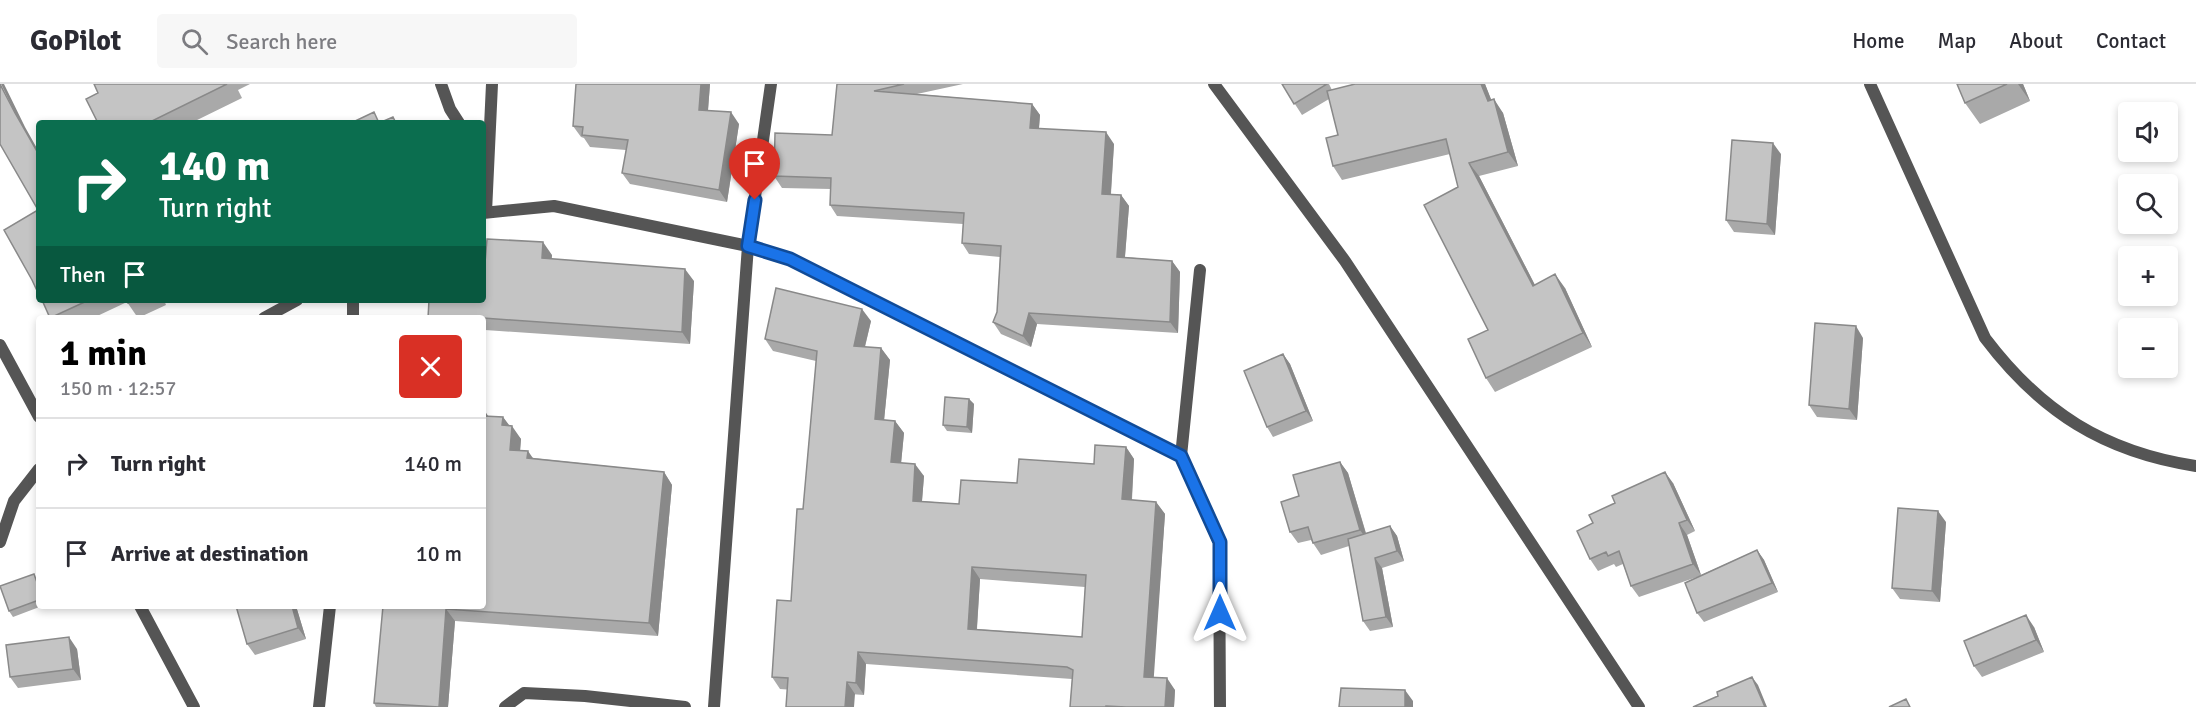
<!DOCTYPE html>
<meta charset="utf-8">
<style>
:root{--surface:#fff;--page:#f7f7f7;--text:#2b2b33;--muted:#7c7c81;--line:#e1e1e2;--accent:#000}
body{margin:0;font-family:Signika,sans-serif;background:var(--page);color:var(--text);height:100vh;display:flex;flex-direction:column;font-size:22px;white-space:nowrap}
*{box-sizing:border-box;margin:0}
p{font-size:20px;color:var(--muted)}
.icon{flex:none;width:33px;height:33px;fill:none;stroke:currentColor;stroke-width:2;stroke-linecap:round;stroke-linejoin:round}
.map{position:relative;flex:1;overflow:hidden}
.drawer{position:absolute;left:36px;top:231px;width:450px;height:294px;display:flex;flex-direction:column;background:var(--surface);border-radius:6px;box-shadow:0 3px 9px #0003}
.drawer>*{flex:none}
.banner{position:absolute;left:36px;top:36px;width:450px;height:183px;border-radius:6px;box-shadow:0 3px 9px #0003;background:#0b6e4f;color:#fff;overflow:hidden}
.fabs{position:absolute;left:2118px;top:18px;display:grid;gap:12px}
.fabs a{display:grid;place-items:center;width:60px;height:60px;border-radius:6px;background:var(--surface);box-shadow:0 3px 9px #0003;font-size:30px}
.pin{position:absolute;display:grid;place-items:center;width:51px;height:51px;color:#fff;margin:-62px -26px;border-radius:50% 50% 50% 0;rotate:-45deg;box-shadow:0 0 6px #0007}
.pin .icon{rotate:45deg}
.me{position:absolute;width:66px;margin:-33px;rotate:0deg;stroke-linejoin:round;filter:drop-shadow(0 0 4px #0008)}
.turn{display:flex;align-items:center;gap:21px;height:126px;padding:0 24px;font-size:27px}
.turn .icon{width:78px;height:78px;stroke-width:2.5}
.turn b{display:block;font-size:42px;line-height:51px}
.then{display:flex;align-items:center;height:57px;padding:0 24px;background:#0003;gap:12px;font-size:22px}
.round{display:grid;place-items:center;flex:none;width:63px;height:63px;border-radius:6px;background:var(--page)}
.overview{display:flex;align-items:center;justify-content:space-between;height:102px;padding:0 24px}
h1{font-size:36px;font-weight:800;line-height:45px;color:var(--accent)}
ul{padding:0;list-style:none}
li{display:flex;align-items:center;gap:18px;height:90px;padding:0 24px;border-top:2px solid var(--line)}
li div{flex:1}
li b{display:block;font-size:22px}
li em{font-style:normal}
header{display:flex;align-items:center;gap:36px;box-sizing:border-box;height:84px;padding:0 30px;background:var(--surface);border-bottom:2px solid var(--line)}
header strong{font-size:28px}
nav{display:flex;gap:33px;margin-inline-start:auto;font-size:21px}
.search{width:420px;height:54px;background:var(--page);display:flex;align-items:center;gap:15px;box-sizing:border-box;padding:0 21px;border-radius:6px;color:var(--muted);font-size:22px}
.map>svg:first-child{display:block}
</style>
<header>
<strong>GoPilot</strong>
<div class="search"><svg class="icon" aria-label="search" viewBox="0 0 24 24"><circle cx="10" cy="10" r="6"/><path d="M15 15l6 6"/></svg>Search here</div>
<nav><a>Home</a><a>Map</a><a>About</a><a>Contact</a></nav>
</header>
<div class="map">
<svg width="2196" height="623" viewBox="0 0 2196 623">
<rect width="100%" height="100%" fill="#fff"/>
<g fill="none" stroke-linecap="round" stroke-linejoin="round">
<path stroke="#555" stroke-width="12" d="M441 0 450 25 459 39
M1214 0 1345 177 1639 623
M1870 0 1985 254C2041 328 2104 368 2196 382
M486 128 492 0
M483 129 554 122 748 162 790 175 1181 372 1219 458 1220 623
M264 234 297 216
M353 234V216
M1181 372 1200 186
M0 458 14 417 39 385
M319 623 330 522
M505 623 524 609 585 612 685 623
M714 623 748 162 771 0"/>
<path stroke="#555" stroke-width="12" d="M0 261 39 333
M140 522 194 623"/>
</g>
<path fill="#a9a9a9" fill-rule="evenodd" d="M94 0H250L238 6 242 14 191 39H98V9Z
M576 0H710L708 27 739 40 727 118 630 100 622 89 626 66 590 63 584 54 581 53 573 42Z
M837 0H963L917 10 1032 20 1040 31 1039 44 1114 60 1111 110 1121 111 1129 122 1125 173 1172 177 1180 188 1178 249 1037 240 1031 263 1001 250 993 238 997 228 1000 173 969 170 962 159 963 140 837 132 830 121 831 105 782 104 774 92 832 51Z
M1282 0H1329L1332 6 1355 0H1485L1491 16 1503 29 1518 82 1479 92 1535 201 1565 204 1592 263 1495 308 1486 294 1488 246 1458 103 1450 70 1342 96 1333 82 1338 51 1329 15 1302 31Z
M1957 0H2023L2030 17 1980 40 1965 19Z
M1781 70 1775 151 1734 148 1726 136Z
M552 171 551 175 694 197 690 260 485 246 483 272V234Z
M42 216H164L166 221 138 234 127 218 93 234H50Z
M871 237 865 263 881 264 890 276 884 336 895 337 904 349 901 379 924 392 922 417 959 420 1017 399 1094 380 1126 363 1134 375 1132 416 1156 418 1165 430 1153 593 1175 606 1174 623H1070L1072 595 866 580 864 611 780 605 772 593 791 517 803 425 816 277 773 267 765 255ZM980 495 1085 503 1082 553 977 545Z
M1863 254 1857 336 1817 333 1809 321Z
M1283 270 1290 280 1313 337 1273 353 1267 343Z
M969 315 974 320 972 349 947 347 943 341Z
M488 332 503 333 509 342 521 355 520 367 533 374 664 388 672 401 658 552 455 537 448 623H376L374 619Z
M1340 378 1348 389 1366 449 1390 442 1397 452 1404 477 1382 484 1393 543 1370 547 1363 537 1349 462 1321 471 1311 456 1298 459 1290 448 1299 412Z
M1673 399 1695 447 1687 451 1701 491 1757 466 1764 476 1778 508 1704 538 1697 529 1700 492 1639 513 1631 502 1623 480 1616 483 1614 480 1598 487 1590 475Z
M1946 438 1940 518 1900 515 1892 504Z
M38 496 39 498V522H42L13 533 9 527Z
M236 522H296L306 555 255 571 247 560Z
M2034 543 2044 568 1982 593 1974 582Z
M77 565 81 596 18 604 10 593Z"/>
<path fill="#898989" d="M1 0H4L25 43 39 68V71L15 29Z
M701 0H710L707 38 699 26Z
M1481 0H1485L1497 30 1488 17Z
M2018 0H2023L2030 17Z
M1494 15 1503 29 1518 82 1508 68Z
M1032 20 1040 31 1038 55 1030 44Z
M731 28 739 40 727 118 719 106Z
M1106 48 1114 60 1110 121 1102 110Z
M1773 59 1781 70 1775 151 1767 140Z
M1469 79 1479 92 1542 215 1533 202Z
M1121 111 1129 122 1124 184 1117 173Z
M543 158 552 171 551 187 542 174Z
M1172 177 1180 188 1178 249 1170 238Z
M685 185 694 197 690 260 682 248Z
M1555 190 1565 204 1592 263 1583 249Z
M862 225 871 237 862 274 854 262Z
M1029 229 1037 240 1031 263 1023 252Z
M1856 242 1863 254 1857 336 1849 325Z
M483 244 485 246 483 272Z
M881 264 890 276 883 347 875 335Z
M1283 270 1290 280 1313 337 1306 327Z
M969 315 974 320 972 349 967 343Z
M483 324 490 335 483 334Z
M503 333 512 345 502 341Z
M895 337 904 349 900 390 891 378Z
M512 342 521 355 519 379 510 366Z
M1126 363 1134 375 1131 427 1122 415Z
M528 367 537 380 527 374Z
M1340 378 1348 389 1368 457 1360 446Z
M915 380 924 392 921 429 913 417Z
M664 388 672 401 658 552 649 539Z
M1665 388 1673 399 1695 447 1687 436Z
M1156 418 1165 430 1153 605 1144 593Z
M1938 427 1946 438 1940 518 1932 507Z
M1679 439 1687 451 1701 491 1693 480Z
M1390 442 1397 452 1404 477 1397 467Z
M1757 466 1764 476 1778 508 1772 499Z
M1375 474 1382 484 1393 543 1386 533Z
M972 483 980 495 976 557 968 545Z
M292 522H296L306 555 298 544Z
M446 525 455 537 448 623H439Z
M2026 531 2034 543 2044 568 2036 556Z
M69 553 77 565 81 596 73 585Z
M858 568 866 580 864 611 856 599Z
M1752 593 1758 601 1767 623H1765Z
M1167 594 1175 606 1174 623H1165Z
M847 598 855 610 854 623H845Z
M1405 606 1413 617V623H1405Z"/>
<path fill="#c4c4c4" stroke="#898989" stroke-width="1.5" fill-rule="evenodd" d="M0 0 15 29 39 71V211L32 196 4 146 38 126 0 60Z
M94 0H227L148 39H98L86 15 98 9Z
M576 0H701L699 26 731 28 719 106 622 89 628 56 582 51 583 43 573 42Z
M837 0H904L874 7 1032 20 1030 44 1106 48 1102 110 1121 111 1117 173 1172 177 1170 238 1029 229 1023 252 993 238 997 228 1001 162 962 159 964 129 830 121 831 94 774 92 775 49 832 51Z
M1282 0H1327L1294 20Z
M1355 0H1481L1488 17 1494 15 1508 68 1469 79 1533 202 1555 190 1583 249 1486 294 1468 255 1488 246 1424 121 1458 103 1446 55 1333 82 1326 54 1338 51 1327 7Z
M1957 0H2007L1965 19Z
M374 28 379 39H351Z
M393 33 396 39H379Z
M1732 56 1773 59 1767 140 1726 136Z
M487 155 543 158 542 174 685 185 682 248 483 234H428L429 216H483V178L485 179Z
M776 204 862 225 854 262 881 264 875 335 895 337 891 378 915 380 913 417 959 420 961 396 1017 399 1019 375 1094 380 1095 361 1126 363 1122 415 1156 418 1144 593 1167 594 1165 623H1126L1106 622V623H1070L1073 586 1067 583 858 568 856 599 847 598 845 623H786L788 594 772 593 777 516 791 517 797 425H803L817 267 765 255ZM972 483 1086 491 1082 553 968 545Z
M42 216H89L50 234Z
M126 216H134L128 219Z
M1815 239 1856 242 1849 325 1809 321Z
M1283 270 1306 327 1267 343 1244 287Z
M945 313 969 315 967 343 943 341Z
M483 332 503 333 502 341 512 342 510 366 528 367 527 374 664 388 649 539 446 525 439 623 374 619 383 522H483Z
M1340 378 1360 446 1313 459 1308 443 1290 448 1281 418 1299 412 1293 391Z
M1665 388 1687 436 1679 439 1693 480 1631 502 1619 467 1608 472 1606 468 1590 475 1577 447 1593 439 1589 431 1615 419 1612 412Z
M1898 424 1938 427 1932 507 1892 504Z
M1390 442 1397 467 1375 474 1386 533 1363 537 1348 455Z
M1757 466 1772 499 1697 529 1685 499Z
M34 490 39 504V516L9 527 0 502Z
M236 522H292L298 544 247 560Z
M2026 531 2036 556 1974 582 1964 557Z
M69 553 73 585 10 593 6 561Z
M1752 593 1765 623H1693L1718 612 1717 608Z
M1341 604 1405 606V623H1339Z
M1906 615 1910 623H1889Z"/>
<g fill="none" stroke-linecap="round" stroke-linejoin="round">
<g stroke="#114b97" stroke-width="15">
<path id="route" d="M755 116 748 162 790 175 1181 372 1220 458V529"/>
</g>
<use href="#route" stroke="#1a73e8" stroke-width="10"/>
</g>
</svg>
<div class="fabs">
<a><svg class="icon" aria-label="sound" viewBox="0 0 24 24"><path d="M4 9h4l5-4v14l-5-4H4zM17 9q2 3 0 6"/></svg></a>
<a><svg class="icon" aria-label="search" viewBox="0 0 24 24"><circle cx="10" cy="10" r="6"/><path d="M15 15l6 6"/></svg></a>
<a>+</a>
<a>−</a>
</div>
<div class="pin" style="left:755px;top:116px;background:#d93025"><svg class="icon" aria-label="arrive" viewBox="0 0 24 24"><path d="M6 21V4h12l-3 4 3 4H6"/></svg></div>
<svg class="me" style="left:1220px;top:529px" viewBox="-20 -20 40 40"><path d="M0-17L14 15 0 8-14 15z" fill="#1a73e8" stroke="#fff" stroke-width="4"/></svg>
<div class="banner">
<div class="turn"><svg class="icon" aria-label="right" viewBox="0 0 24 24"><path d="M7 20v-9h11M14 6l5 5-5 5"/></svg><div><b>140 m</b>Turn right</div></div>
<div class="then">Then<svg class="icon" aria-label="arrive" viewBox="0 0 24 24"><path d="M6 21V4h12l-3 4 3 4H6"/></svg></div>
</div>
<section class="drawer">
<div class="overview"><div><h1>1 min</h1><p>150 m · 12:57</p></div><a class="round" style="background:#d93025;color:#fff"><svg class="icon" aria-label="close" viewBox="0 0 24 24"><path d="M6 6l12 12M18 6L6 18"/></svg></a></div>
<ul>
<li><svg class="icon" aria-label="right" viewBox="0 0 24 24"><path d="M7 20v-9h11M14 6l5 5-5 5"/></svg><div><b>Turn right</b></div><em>140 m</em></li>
<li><svg class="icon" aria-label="arrive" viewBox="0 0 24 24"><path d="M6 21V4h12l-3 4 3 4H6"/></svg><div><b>Arrive at destination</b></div><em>10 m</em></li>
</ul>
</section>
</div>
